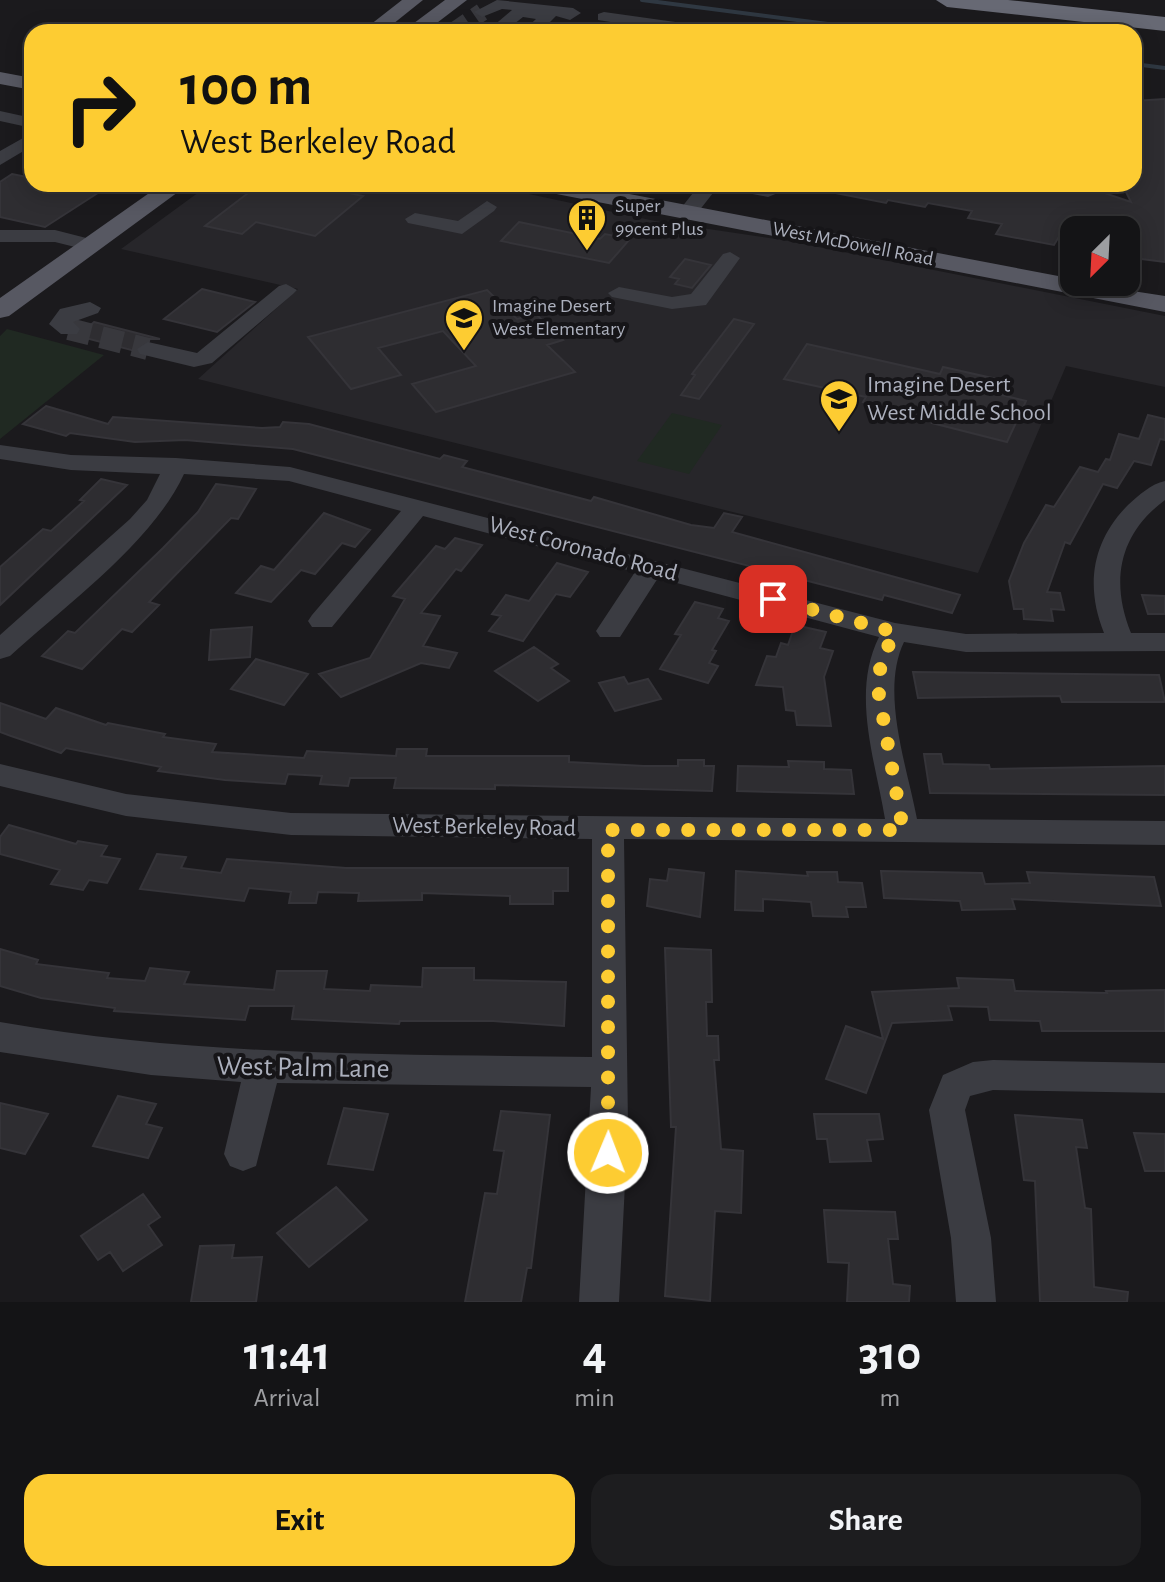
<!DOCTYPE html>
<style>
:root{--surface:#141416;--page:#1d1d1f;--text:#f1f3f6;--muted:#9d9ea1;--line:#333335;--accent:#fdcc32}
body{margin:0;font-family:"Alegreya Sans",sans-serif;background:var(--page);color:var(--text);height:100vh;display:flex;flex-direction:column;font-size:30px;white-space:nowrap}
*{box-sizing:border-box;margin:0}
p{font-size:26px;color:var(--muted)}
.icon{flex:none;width:44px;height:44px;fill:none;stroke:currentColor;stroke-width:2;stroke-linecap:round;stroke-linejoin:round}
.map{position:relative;height:1302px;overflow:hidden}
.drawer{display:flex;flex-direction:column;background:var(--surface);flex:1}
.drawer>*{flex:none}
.banner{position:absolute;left:24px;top:24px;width:1118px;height:168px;border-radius:24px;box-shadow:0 4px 20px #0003,0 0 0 2px var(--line);background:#fdcc32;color:#111;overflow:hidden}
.needle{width:52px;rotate:204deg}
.buttons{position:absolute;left:1060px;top:216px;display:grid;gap:16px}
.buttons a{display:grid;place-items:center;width:80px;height:80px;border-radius:16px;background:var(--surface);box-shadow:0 4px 20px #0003,0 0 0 2px var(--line);font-size:40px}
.pin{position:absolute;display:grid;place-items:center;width:68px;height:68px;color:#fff;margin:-34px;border-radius:16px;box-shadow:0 4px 12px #0006}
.me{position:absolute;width:88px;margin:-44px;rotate:1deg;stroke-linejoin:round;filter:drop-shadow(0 0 6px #0008)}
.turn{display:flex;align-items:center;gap:28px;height:168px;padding:0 24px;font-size:36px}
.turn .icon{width:104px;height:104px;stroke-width:2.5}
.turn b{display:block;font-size:56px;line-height:68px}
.eta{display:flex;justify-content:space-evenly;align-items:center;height:136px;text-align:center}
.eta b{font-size:48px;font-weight:700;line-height:56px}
.cta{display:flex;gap:16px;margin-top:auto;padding:16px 24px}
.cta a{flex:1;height:92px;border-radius:24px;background:var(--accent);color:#111;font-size:32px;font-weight:700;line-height:92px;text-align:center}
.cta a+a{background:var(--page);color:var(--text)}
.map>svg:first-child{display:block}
</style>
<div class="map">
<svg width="1165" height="1302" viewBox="0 0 1165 1302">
<rect width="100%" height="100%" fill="#1b1a1d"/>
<path fill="#27262a" d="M210 184H483L655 221 783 240 1165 316V387L1066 366 978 573 198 379 298 289 121 249Z"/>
<path fill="#202922" d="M7 329 104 355 0 439V336Z
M672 413 722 425 689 474 637 461Z"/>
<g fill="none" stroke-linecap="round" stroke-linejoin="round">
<path stroke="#2f3842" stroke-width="4" d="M642 0 890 32
M1134 64 1165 68"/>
</g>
<path fill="#2e2d31" stroke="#353439" stroke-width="2" d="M1165 99V262L1126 257V230H1063L1054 245 996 234 1002 224 968 218 972 211 928 203 925 207 888 200 886 203 830 192 831 184H1078L1131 202 1122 184H1134V101Z
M12 174 32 178V184H81L104 189 45 227 0 217V182Z
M260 184H306L363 196 315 236 256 222 242 234 205 226Z
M519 222 600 239 605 234 630 239 609 263 501 241Z
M685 259 711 265 692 288 675 284 679 279 670 277Z
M202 289 255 302 217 332 164 319Z
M487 290 517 319 536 314 563 340 547 345 575 372 436 412 412 384 476 366 443 331 378 348 401 375 351 389 308 337Z
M734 319 754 324 699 399 681 395 695 375 692 374Z
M94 322 160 339H146L135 351 78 336Z
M807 344 940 374 943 367 1010 382 1002 395 1026 401 1007 442 932 423 935 418 863 402 866 397 784 379Z
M46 406 108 424 113 417 262 428 280 427 283 422 309 424 440 459 444 455 467 461 462 467 591 501 594 497 691 525 714 528 724 513 742 517 732 532 960 595 952 613 884 595 882 600 293 449 185 440 135 442 70 433 66 436 23 424Z
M1148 415 1165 419V440L1160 439 1151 465 1134 461 1117 488 1103 484 1070 544 1065 542 1047 592 1060 593 1064 610 1051 609 1053 621 1024 619 1023 609H1014L1009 581 1024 543 1046 505 1054 507 1080 467 1098 472 1106 459 1110 460 1119 434 1139 439Z
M101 479 127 485 0 605V567L43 529 51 531 84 501 80 500Z
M216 484 256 489 238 519 231 518 149 602 159 605 132 632 122 629 82 669 42 656 68 631 75 633 163 548 198 512Z
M324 513 370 530 355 547 342 543 315 574 301 570 271 602 236 593 261 566 274 570Z
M455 538 482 545 461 571 456 569 421 613 440 616 423 646 457 653 449 668 421 663 341 697 319 674 370 658 405 599 393 596 436 546 445 549Z
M557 563 588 572 570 597 556 594 523 641 489 631 501 616 492 614 506 595 529 601Z
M1142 595 1165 596V614H1148Z
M695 602 723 609 718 618 729 621 712 650 716 651 709 663 718 666 708 683 660 669 681 635 675 634Z
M795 625 826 632 820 648 833 651 824 677 831 726 797 725 795 711 786 710 783 687 756 685 767 656 776 657 781 643 788 645Z
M252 627 250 657 209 660 211 630Z
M534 647 558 664 551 668 569 681 538 701 495 671Z
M256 659 308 674 284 705 231 689Z
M913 672 1159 675 1165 702H1062L1060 696 918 698Z
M624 677 628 684 648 679 661 699 615 711 599 683Z
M0 703 46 719 56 708 106 725 108 723 165 734 163 737 216 744 212 752 304 758 307 751 396 756 397 749H427L426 756H569V762L644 766H678V760H704V766H714L712 791 495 785V789L394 788 396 778H350L348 786 320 784 322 776 288 774 285 784 225 780 158 771 161 767 66 748 61 753 11 736 0 732Z
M924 754H941L943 764 989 765 990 769 1165 766V795L930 793Z
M788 761 824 762V769L851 770 854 794 737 791 738 766 789 767Z
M9 825 76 844 78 841 107 846 101 856 120 859 107 883 89 880 83 890 51 884 60 870 0 854V837Z
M157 854 186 857 181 868 221 873 227 859 346 868H568V891H553V904H510V896L422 893V900L358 901 359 893 318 892 316 903H289L291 892 249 888 244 901 140 889Z
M669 869 704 873 700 917 647 906 650 879 667 881Z
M736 871 808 876 807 872H837L838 882 862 883 866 907H846L848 917 813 916 811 902 763 899V911L735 910Z
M881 871 982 873 985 884 1030 883 1027 872 1154 877 1161 906 1012 899 1015 909 962 910 960 901 884 898Z
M665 948 711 950 712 1002H706L707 1036H718L719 1060H714L721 1149 743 1151 741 1213 715 1211 710 1301 665 1296 676 1127H671Z
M0 949 38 960 36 964 109 973 107 978 145 981 150 968 189 972 184 984 274 990 277 971H327L324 989 370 991 371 985 422 987 423 968H474V980L566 982 564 1026 493 1021H400L399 1024 292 1019 294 1006H249L245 1020 114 1011 115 1008 41 998 0 986Z
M957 978 1013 980 1015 991 1107 993 1106 991 1165 990V1031H1042L1040 1021 990 1020 988 1007 948 1006 952 1020 892 1023 866 1093 826 1079 846 1026 883 1039 872 992 959 988Z
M118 1096 156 1104 146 1124 162 1128 148 1158 93 1146Z
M0 1103 48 1114 25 1154 0 1148Z
M344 1108 388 1114 373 1170 328 1164Z
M501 1111 550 1115 531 1268H527L521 1302H465L485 1193 497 1194 504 1151 494 1150Z
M814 1114H879L883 1139 867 1140 871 1161 830 1162 827 1139H817Z
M1015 1115 1082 1120 1087 1148 1076 1147 1085 1208 1091 1209 1094 1287 1128 1292 1127 1302H1040L1035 1181 1024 1180Z
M1134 1133 1165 1134V1171H1145Z
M336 1187 367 1220 309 1267 277 1233Z
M143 1194 160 1217 148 1225 162 1245 123 1271 110 1252 98 1260 81 1236Z
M824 1210 895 1212 898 1239H888L893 1284 910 1286 909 1302H847L849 1263 828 1262Z
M234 1245 232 1258 262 1257 256 1302H191L200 1246Z"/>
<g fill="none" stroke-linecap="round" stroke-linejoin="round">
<path stroke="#38383d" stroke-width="18" stroke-dasharray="18 9" stroke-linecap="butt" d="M546 28 550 25
M453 32 482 12"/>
<path stroke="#38383d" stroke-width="22" stroke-dasharray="22 11" stroke-linecap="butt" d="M69 329 148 349"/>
<path fill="#3b3c42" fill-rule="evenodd" d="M497 0 573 8 581 13 570 20 556 16 540 32H522L536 19 523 17 504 32H486L512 10 502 9 482 17 474 12Z
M604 12 711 27 719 32H653L655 29 598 20V14Z
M0 111 32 118V128L0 121Z
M32 133V146L0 165V151Z
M700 184H800L768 197 722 188 720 184 695 216H681L678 212Z
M487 201 497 207 494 211 462 234 408 223 405 219 415 213 458 221Z
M0 230H55L98 241 101 245 91 251 55 242H0Z
M730 252 740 258 706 305 672 309 612 297 608 293 619 287 672 297 691 294 723 254Z
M286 284 297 290 293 294 212 363 194 367 140 354 137 349 148 342 197 353 279 286Z
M90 302 101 308 98 313 73 322 80 329 77 334H61L49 324 60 309Z
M0 445 71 455 176 458 290 467 895 623 966 634 1104 633C1085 586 1092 541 1128 505 1139 495 1151 484 1165 481V500C1119 534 1110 581 1131 633H1165V651L966 652 904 642C880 692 907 766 917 819L1165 821V845L624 839 628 1125 619 1302H579L591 1087 277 1083 256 1166 243 1171 230 1166 224 1154 241 1082 151 1075 0 1052V1022C197 1057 393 1054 592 1057V839L291 835 126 816 0 786V764L126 794 291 813 885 819C875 759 851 693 879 637L658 578 620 637H600L596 631 635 572 423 516 332 627H312L308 621 312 615 401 511 289 481 184 474C152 543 66 605 10 656L0 659V635L130 519 147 500 160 474 71 470 0 459Z
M993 1060 1165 1063V1093L993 1090 970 1096 965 1110 991 1238 996 1302H956L951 1238 929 1110 943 1075 973 1062Z"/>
<path fill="#575862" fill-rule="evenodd" d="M402 0H423L383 32H361Z
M445 0H467L425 32H402Z
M0 72 32 78V90L0 84Z
M162 184H189L9 316 0 318V298Z
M529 184H577L1074 279V282L1165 296V312L541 191Z"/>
<path fill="#676974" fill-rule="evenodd" d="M936 0H1008L1165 17V31L947 7Z"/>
</g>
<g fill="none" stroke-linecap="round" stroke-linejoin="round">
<path stroke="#fdcc32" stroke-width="14" stroke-dasharray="0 25.2" d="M608 1153V830H903L878 689 881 661 895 632 773 599"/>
</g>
<defs>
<g id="building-pin" transform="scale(2)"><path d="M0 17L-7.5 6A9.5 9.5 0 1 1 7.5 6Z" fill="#fdcc32" stroke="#161518"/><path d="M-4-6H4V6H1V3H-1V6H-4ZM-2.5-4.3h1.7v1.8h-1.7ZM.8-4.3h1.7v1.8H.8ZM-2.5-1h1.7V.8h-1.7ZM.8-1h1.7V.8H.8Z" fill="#111"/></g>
<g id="school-pin" transform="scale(2)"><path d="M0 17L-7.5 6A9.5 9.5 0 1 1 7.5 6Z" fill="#fdcc32" stroke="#161518"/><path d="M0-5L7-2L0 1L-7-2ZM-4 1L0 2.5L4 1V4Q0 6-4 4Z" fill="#111"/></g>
</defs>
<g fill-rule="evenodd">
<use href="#building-pin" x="587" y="218"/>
<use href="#school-pin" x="464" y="318"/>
<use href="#school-pin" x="839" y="399"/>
</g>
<g text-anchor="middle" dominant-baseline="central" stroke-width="8" stroke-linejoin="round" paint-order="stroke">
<g font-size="20" fill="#acb0bd" stroke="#161518" text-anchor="start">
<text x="615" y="206">Super<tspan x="615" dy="23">99cent Plus</tspan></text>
<text x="492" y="306">Imagine Desert<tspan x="492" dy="23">West Elementary</tspan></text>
</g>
<g font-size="20" fill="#acb0bd" stroke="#161518">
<text transform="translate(853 244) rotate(11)">West McDowell Road</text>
</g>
<g font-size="24" fill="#acb0bd" stroke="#161518" text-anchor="start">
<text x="867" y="385">Imagine Desert<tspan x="867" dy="28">West Middle School</tspan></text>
</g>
<g font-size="24" fill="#acb0bd" stroke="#161518">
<text transform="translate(583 549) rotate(15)">West Coronado Road</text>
<text transform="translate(484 827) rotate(1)">West Berkeley Road</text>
</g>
<g font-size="28" fill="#acb0bd" stroke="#161518">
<text transform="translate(303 1068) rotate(1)">West Palm Lane</text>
</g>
</g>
</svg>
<div class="buttons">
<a><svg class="needle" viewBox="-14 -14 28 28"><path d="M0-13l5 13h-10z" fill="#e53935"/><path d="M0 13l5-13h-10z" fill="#9d9ea1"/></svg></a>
</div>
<div class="pin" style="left:773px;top:599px;background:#d93025"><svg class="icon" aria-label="arrive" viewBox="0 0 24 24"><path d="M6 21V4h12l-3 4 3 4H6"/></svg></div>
<svg class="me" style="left:608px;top:1153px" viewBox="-20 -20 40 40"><circle r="17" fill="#fdcc32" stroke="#fff" stroke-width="3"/><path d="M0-11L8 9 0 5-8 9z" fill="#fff"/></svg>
<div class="banner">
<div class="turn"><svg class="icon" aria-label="right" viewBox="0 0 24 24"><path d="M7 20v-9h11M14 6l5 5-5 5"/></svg><div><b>100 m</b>West Berkeley Road</div></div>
</div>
</div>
<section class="drawer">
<div class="eta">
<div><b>11:41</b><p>Arrival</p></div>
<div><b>4</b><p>min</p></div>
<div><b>310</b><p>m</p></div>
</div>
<div class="cta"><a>Exit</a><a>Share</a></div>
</section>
